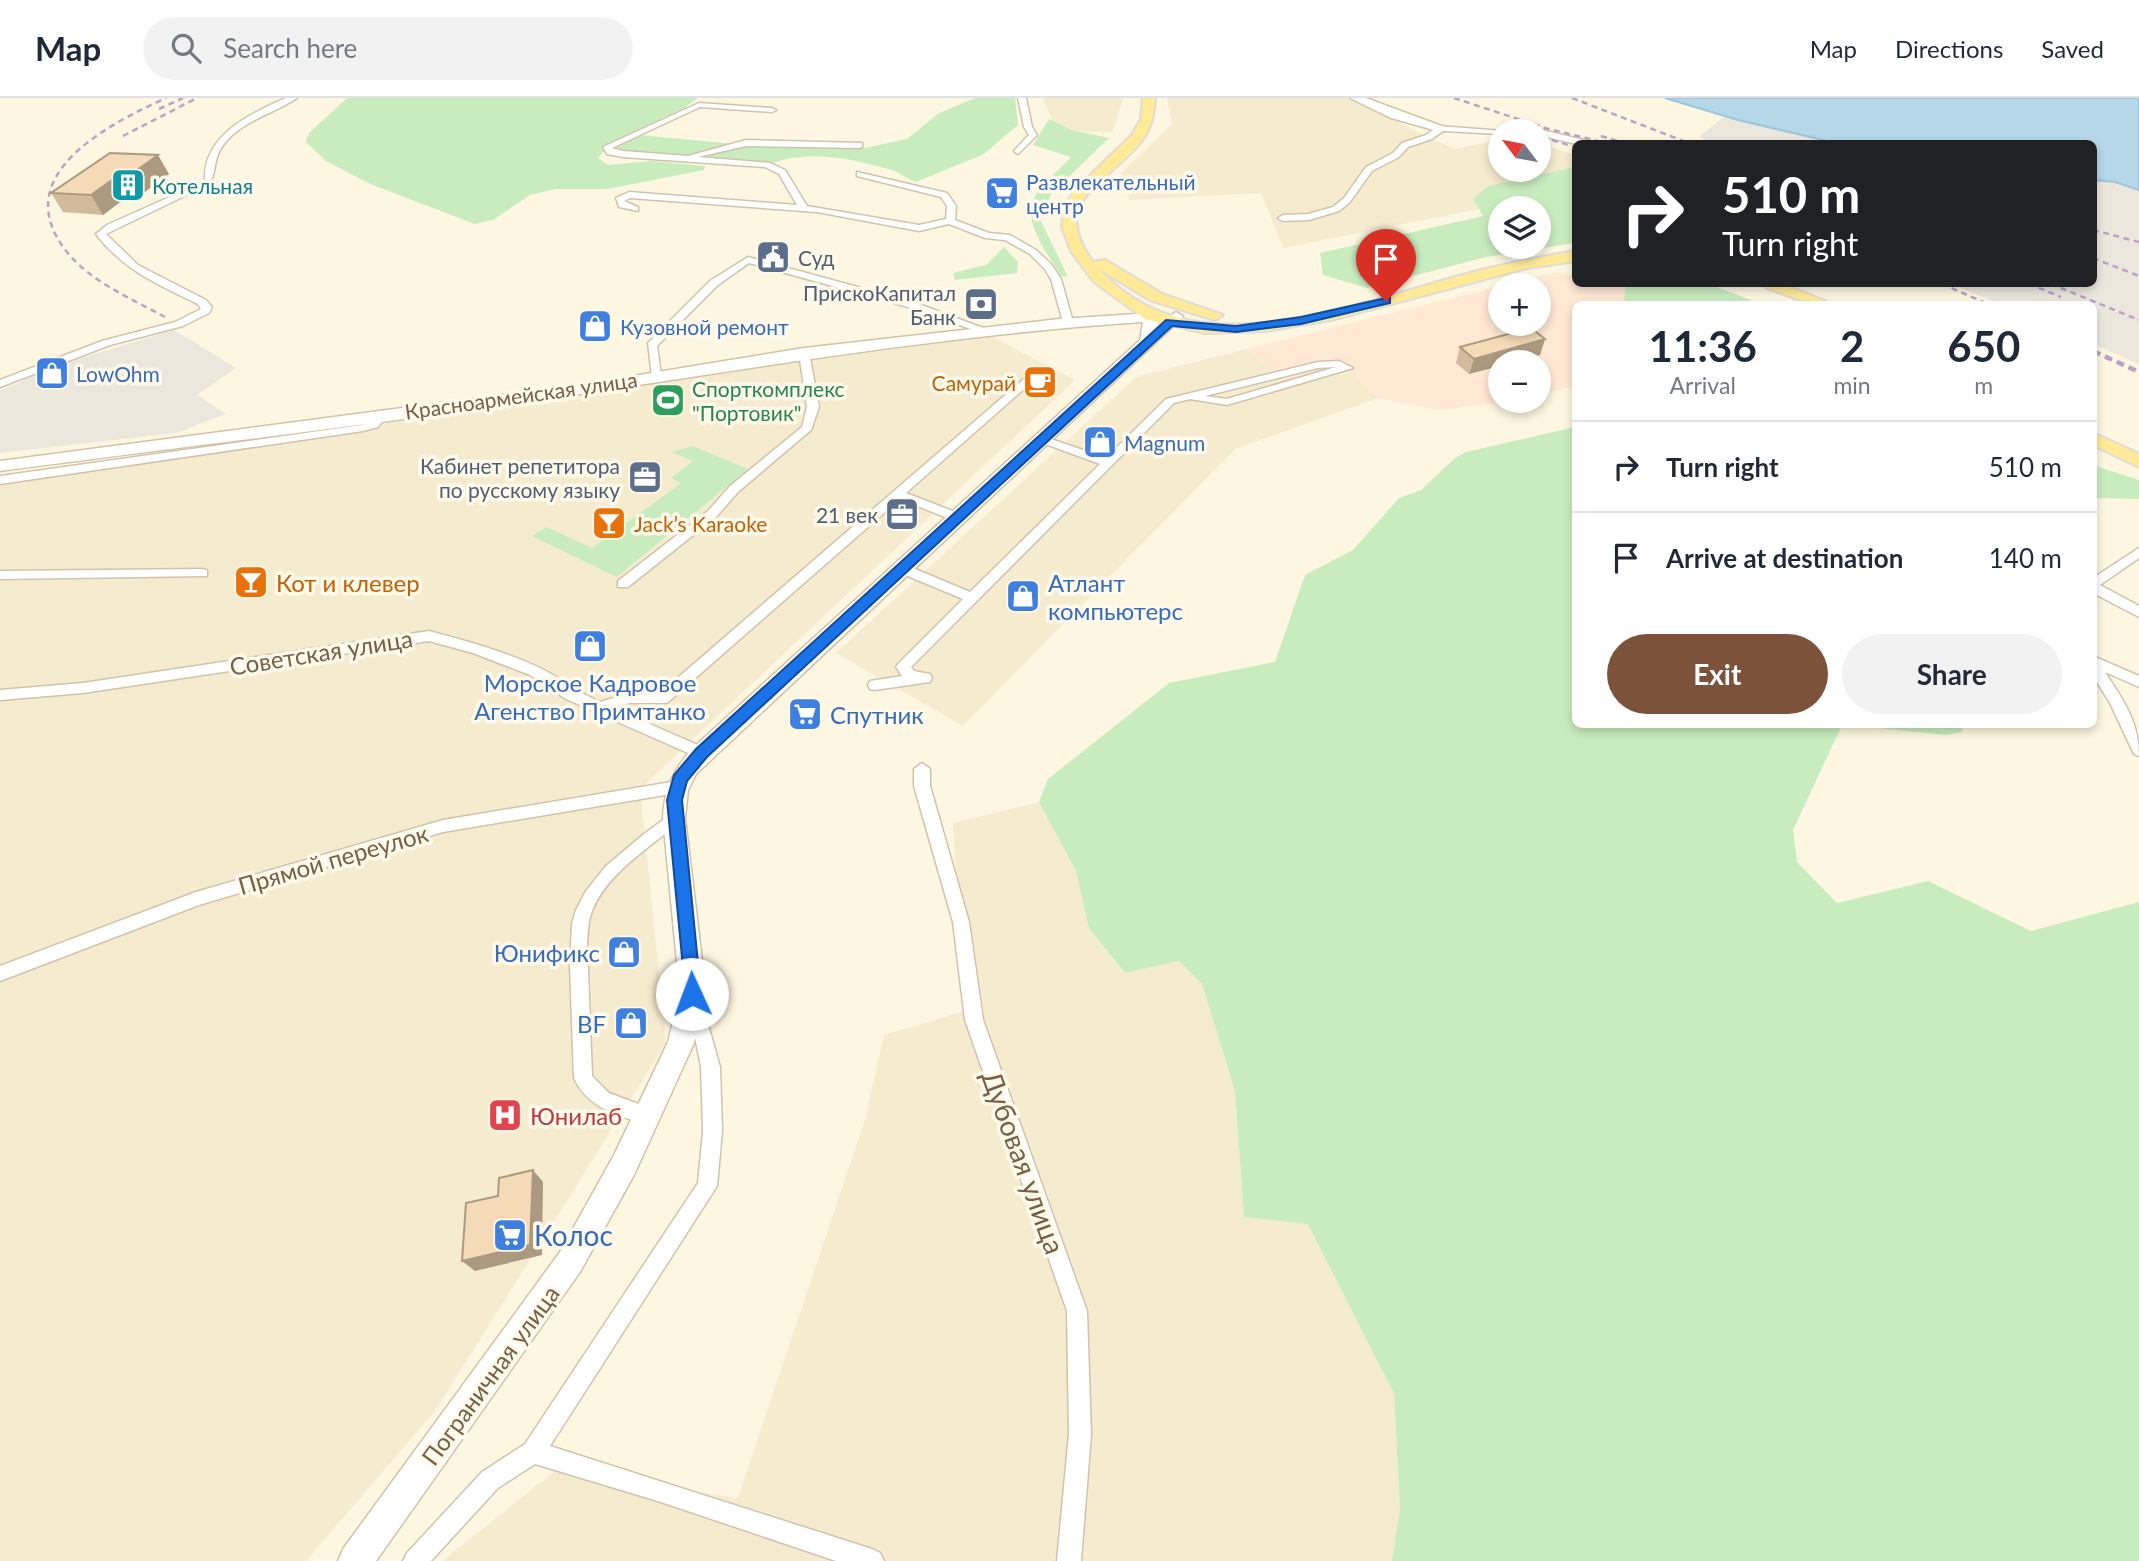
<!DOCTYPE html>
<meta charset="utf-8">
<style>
:root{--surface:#fff;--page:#f2f2f3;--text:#1f2937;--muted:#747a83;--line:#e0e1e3;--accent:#7d523b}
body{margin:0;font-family:Lato,sans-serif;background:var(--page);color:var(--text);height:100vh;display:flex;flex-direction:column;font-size:26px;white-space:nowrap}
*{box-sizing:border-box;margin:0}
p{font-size:23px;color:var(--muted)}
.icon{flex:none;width:38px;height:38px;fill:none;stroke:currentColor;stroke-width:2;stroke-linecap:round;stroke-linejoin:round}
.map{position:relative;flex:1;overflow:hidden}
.drawer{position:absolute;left:1572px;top:203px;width:525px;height:427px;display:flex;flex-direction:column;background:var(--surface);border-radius:10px;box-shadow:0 4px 10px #0003}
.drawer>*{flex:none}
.hud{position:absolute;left:1572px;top:42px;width:525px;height:147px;border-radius:10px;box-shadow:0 4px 10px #0003;background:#202124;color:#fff;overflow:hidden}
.needle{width:46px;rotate:302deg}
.fabs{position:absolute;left:1488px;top:21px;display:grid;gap:14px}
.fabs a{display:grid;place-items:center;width:63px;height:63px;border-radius:50%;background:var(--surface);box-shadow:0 4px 10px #0003;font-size:35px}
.pin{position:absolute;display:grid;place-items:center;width:60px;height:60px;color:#fff;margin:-72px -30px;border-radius:50% 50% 50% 0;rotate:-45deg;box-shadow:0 0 7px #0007}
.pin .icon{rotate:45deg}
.me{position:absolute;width:77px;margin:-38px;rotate:358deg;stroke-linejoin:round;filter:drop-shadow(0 0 5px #0008)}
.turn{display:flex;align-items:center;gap:24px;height:147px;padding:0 35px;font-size:32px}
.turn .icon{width:91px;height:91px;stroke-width:2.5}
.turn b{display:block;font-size:49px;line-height:60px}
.eta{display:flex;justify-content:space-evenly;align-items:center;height:119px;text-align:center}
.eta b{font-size:42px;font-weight:700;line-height:49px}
.action{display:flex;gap:14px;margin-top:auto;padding:14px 35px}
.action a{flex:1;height:80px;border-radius:42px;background:var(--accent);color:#fff;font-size:28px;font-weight:700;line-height:80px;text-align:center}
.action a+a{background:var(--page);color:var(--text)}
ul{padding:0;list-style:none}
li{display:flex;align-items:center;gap:21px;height:91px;padding:0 35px;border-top:2px solid var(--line)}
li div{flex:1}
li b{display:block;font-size:26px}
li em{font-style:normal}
header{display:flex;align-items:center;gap:42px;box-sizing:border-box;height:98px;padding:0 35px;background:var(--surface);border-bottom:2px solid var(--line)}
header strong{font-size:33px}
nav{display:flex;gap:38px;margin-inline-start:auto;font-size:24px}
.search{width:490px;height:63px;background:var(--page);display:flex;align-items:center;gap:18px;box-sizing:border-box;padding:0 24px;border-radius:38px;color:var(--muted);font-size:26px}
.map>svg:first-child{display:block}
</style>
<header>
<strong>Map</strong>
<div class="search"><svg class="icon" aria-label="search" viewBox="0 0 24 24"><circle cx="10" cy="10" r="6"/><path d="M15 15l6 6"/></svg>Search here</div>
<nav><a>Map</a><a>Directions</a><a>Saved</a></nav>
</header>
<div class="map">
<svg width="2139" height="1463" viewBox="0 0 2139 1463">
<rect width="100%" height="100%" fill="#fdf7e1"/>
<path fill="#f5ebcf" d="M1043 0H1123L1113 34 1056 33Z
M1167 0H1346L1454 51 1500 42V72H1538V45L1575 57V72L1475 112 1283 150 1261 95 1130 102 1121 75 1172 26Z
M989 237 1075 282 640 691 666 945 435 1313 306 1463H0V380Z
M1247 251 1291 287 1352 274 1378 300 1235 351 963 628 836 555 1136 279Z
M1039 704 1076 773 1089 832 1124 875 1179 863 1202 886 1235 993 1244 1119 1308 1125 1394 1296 1400 1410 1392 1463H442L554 1374 738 1400 865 1021 884 937 965 913 953 725Z"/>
<path fill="#ffe8d4" d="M1555 174 1575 178V186L1625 189 1624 206H1575V288L1538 297V264H1500V303H1514L1438 312 1378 300 1352 274 1292 287 1247 251 1500 188V226H1538V187H1503Z"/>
<path fill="#ece7dd" d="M1725 18 1738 22 1836 45H1708L1700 38Z
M2093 82 2115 84 2139 92V266L2093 246V206H2000L1951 186H2093Z
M174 232 236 270 197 297 226 316 176 335 0 355V293L55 268Z"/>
<path fill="#c9ecbf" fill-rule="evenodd" d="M347 0H698L681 12 628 36 746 47 865 50 907 41 939 15 975 0H1015L1018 27 984 56 916 84C907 81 900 75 892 72 853 61 811 51 773 65L615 52 603 54 598 60 608 67 651 63 705 68 704 72 608 91H555L530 97 493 122 475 126 370 86 326 63 306 44 309 35Z
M1049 21 1071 32 1109 40 1051 96 1041 123 1068 179 1061 178C1050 159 1026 130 1032 106 1036 89 1060 72 1071 59L1033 47Z
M1575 69V145L1486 159 1367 190 1323 177 1320 155 1483 118 1473 101 1488 88ZM1500 110H1538V149H1500Z
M1004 149 1018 164 1017 175 955 182 953 175 986 167Z
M1616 186H1709L1761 206H1624L1625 189Z
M1575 329V626L1842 627 1793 732 1797 764 1837 805 1928 783 2031 833 2139 804V1463H1392L1400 1410 1394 1296 1308 1126 1244 1119 1235 993 1202 886 1179 863 1125 875 1089 831 1076 773 1039 704 1048 681 1169 585 1275 564 1305 477 1353 452 1399 400 1421 392 1455 360 1466 354Z
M693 348 748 371 617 479 532 438 546 429 592 450 681 385 671 380 693 363 672 354Z
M2093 367 2139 382V401L2093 400Z
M1848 627 1965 626V627L1961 634 1946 637Z"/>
<path fill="#b5d7e8" stroke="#9ac5da" stroke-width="2" d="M1665 0H2139V92L2115 84 2093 82V46L1836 45 1738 22Z"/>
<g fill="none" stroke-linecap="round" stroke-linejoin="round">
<g stroke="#d1c3ab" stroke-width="3">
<path id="street" d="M286 0H297C273 17 234 24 219 54 215 62 215 72 212 81L205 83C202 38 251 15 286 0Z
M1018 0H1026L1032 29 1037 37 1018 56 1014 53 1029 37 1024 29Z
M699 5 772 10 776 12 772 14 700 9 612 50 623 53 688 58 746 42 862 45V49L859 50 746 48 698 59 770 65 785 72 807 108 919 127 946 121 947 108 941 99 857 78V74L947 95 956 108 955 122 989 135 1010 137 1036 152 1051 166 1061 181 1073 224 1068 227 1063 224 1051 181 1044 170 1030 156 1005 142 985 140 949 126 919 133 817 114 630 100 624 103 638 109V113L619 109 616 100 629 94 797 107 779 76 765 69 623 59 607 56 603 49Z
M1438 28 1504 33H1500V36L1443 33 1432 41 1408 49 1399 59 1372 73 1350 104 1339 113 1309 122 1283 123 1278 120 1283 117 1308 116 1333 109 1344 100 1366 69 1393 55 1402 45 1426 37Z
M1538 31 1592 44 1593 46H1576L1538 37V33H1534Z
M194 88 201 90 106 136 138 167 206 202 212 209 209 215 183 228 110 247 0 289V282L102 243 175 224 201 211 198 206C159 187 123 172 96 136L107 127Z
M748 159 916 205 994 234 985 236 908 209 749 165 718 187 657 248 661 277 652 279 648 245 710 183Z
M804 252 809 255 819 309 811 332 738 394 716 419 628 489H618V483L708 413 730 388 802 329 807 309 799 255Z
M1339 263 1353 270 1227 307 1190 301 1174 305 911 569 914 573 930 576 932 580 930 584 875 592 870 591 868 587 870 583 902 578 896 569 898 566 963 501 898 474V468H908L970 494 1100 366 1040 344V340H1048L1106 360 1166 301 1318 264ZM1336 269 1227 301 1205 298 1318 270Z
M1033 273 1042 275 906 395 963 417V423H955L900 401 667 605H630L613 610 707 651 709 655 707 659H697L566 601 530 577 473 555 429 543 83 595 0 602V592L83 585 429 533C466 543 503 553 538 569 559 579 577 594 600 604L630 595 659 596Z
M382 313 388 316 378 329 363 333 0 386V378L362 327C372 324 374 315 382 313Z
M2139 450V460L2100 487 2139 508V519L2093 495V480Z
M202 471 207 472V478L0 481V473Z
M2093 558 2139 578V589L2105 574C2123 602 2139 623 2139 658L2134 656 2110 605 2093 578Z
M922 665 930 671V688L969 824 983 922 1087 1213 1091 1336 1081 1463H1057L1069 1336 1067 1213 965 922 953 824 914 688V671Z
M677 683 685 689 677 695 443 734 199 807 0 883V868L196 794 443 722Z
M674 714 680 716 682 720 680 724C650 749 606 776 592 813 588 823 588 834 587 845L592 978 609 995 654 1012 656 1018 654 1024 647 1027C618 1017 588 1011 574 980L570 868 572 826 576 812 586 793 606 768 644 736Z
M689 912 695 914 709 930 720 969 722 1033 717 1088 550 1348 872 1451 880 1455 884 1463H836L661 1404 535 1366 498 1390 431 1463H403L407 1455 482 1374 525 1346 698 1085 703 1033 701 969 695 939 680 920 683 914Z"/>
</g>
<g stroke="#d3c1a5" stroke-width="3">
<path id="secondary" d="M1350 0H1366L1447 30 1441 34 1391 20Z
M1176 214 1183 218 1181 221 696 676 688 692 685 720 706 896 694 945 634 1077 580 1174 376 1463H338L343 1451 560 1154 614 1057 668 944 680 896 663 720C664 691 674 670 694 649L1140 242 1143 224C956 236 772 267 586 295 391 325 195 347 0 373V363L584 286 804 250 1059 221 1152 215 1159 219 1158 227Z"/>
</g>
<g stroke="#e1dcd7" stroke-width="4">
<path id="primary" d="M1143 0H1155C1154 15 1152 28 1143 41 1111 84 1046 101 1093 164L1105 162 1162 196 1223 217 1215 222 1150 202 1099 171C1126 201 1164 221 1205 225 1288 234 1376 201 1455 179 1495 168 1534 160 1575 153V163L1523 171 1331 222 1266 233 1205 235 1145 221 1094 184 1071 153 1062 129 1063 111 1074 93 1132 37 1141 21Z
M1763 186H1783L1832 206H1811L1765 189Z
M2093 335 2139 356V369L2093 347Z"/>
</g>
<use href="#street" fill="#fff" fill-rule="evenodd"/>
<use href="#secondary" fill="#fff" fill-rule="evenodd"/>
<use href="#primary" fill="#ffeb97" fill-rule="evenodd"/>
<path stroke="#bca0c7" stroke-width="2.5" stroke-dasharray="6 4.5" stroke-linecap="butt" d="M1454 0 1545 30 1610 46
M1572 0 1691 46
M159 11 183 0
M123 38 197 0
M1601 38 1628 46
M1542 39 1575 49
M2093 132 2139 144
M2093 160 2139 178
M1942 186 1988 206
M2029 186 2061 199
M2051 186 2139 222
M165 219C132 201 91 184 67 154 6 78 107 27 166 0"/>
<path stroke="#bca0c7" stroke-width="4.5" stroke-dasharray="8 5" stroke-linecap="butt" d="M2093 253 2139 274"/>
</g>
<path fill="#d2bb9d" d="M110 55 169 76 138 99 128 98 103 117 63 114 51 95Z
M1545 241 1540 257 1512 264H1500L1469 276 1456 265 1460 249Z"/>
<path fill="#ab9980" d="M158 57 169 76 138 99 126 80Z
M116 79 128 98 103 117 91 97Z
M1545 241 1540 257 1512 264H1500V268L1469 276 1474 261Z
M533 1072 543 1084 542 1157 475 1173 462 1163Z"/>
<path fill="#f4dab7" stroke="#ab9980" stroke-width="2" d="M110 55 158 57 126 80 116 79 91 97 51 95Z
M1531 230 1545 241 1474 261 1460 249Z
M533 1072 530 1147 462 1163 466 1105 498 1098 499 1080Z"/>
<path fill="#1a73e8" stroke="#114b97" stroke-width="2" d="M1386 200H1390V205L1301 226 1236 234 1172 228 707 659 687 683 682 702 701 896 699 901H686L667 702 674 677 696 651 1166 222 1236 228 1301 219Z"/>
<defs>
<g id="building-square" transform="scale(1.75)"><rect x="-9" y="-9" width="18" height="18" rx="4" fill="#0f9aa8" stroke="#fffae9"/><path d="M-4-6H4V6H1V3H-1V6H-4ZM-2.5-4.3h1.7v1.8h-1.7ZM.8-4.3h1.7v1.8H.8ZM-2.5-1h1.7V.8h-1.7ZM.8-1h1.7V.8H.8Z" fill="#fff"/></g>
<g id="supermarket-square" transform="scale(1.75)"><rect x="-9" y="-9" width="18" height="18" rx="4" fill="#3f7fe0" stroke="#fffae9"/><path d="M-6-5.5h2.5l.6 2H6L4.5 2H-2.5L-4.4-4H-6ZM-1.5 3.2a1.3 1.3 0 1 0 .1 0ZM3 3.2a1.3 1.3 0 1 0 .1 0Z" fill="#fff"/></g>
<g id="civic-square" transform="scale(1.75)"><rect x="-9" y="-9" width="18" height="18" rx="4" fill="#5c6f8a" stroke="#fffae9"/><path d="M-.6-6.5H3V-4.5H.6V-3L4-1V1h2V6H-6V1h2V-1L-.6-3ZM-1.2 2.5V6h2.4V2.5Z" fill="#fff"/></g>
<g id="bank-square" transform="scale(1.75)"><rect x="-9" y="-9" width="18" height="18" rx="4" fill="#5c6f8a" stroke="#fffae9"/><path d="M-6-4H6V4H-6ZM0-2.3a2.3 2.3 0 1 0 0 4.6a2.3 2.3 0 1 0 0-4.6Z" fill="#fff"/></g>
<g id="shop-square" transform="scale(1.75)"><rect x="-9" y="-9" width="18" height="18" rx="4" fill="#3f7fe0" stroke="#fffae9"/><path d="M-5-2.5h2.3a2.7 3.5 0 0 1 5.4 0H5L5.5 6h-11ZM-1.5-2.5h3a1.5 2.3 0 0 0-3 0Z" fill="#fff"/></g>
<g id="cafe-square" transform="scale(1.75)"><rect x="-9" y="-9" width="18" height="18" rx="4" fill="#e8710a" stroke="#fffae9"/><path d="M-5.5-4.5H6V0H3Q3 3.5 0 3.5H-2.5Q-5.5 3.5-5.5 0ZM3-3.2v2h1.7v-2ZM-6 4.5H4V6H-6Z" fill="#fff"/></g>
<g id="stadium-square" transform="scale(1.75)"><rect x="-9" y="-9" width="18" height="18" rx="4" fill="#2e9e5b" stroke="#fffae9"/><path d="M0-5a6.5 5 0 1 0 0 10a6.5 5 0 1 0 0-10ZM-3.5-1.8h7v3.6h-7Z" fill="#fff"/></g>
<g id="office-square" transform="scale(1.75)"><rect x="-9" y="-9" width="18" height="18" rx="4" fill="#5c6f8a" stroke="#fffae9"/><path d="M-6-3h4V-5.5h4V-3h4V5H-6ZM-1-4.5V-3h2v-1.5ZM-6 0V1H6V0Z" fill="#fff"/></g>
<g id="bar-square" transform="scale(1.75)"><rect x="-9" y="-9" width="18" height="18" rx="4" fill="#e8710a" stroke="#fffae9"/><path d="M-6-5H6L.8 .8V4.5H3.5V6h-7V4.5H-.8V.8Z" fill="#fff"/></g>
<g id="hospital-square" transform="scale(1.75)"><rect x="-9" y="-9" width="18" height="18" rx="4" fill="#e0444e" stroke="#fffae9"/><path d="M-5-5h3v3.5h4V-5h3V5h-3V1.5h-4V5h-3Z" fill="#fff"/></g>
</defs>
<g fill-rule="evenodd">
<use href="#building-square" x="128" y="87"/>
<use href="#supermarket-square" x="1002" y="95"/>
<use href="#civic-square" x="773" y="159"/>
<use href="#bank-square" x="981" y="206"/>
<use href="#shop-square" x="595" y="228"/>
<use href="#shop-square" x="52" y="275"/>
<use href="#cafe-square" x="1040" y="284"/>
<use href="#stadium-square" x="668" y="302"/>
<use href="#shop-square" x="1100" y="344"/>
<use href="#office-square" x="645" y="379"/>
<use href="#office-square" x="902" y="416"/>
<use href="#bar-square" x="609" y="425"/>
<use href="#bar-square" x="251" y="484"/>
<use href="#shop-square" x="1023" y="498"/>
<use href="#shop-square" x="590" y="548"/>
<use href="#supermarket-square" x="805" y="616"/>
<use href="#shop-square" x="624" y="854"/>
<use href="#shop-square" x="631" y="925"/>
<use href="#hospital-square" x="505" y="1017"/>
<use href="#supermarket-square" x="510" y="1137"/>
</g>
<g text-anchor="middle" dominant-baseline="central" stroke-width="7" stroke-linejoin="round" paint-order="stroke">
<g font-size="21" fill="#366cbe" stroke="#fffae9" text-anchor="start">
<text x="1026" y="83">Развлекательный<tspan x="1026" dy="24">центр</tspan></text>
<text x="620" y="228">Кузовной ремонт</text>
<text x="76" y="275">LowOhm</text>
<text x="1124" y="344">Magnum</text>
</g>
<g font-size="21" fill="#0d838f" stroke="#fffae9" text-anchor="start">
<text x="152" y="87">Котельная</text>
</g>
<g font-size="21" fill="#4e5e75" stroke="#fffae9" text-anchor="end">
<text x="798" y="159" text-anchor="start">Суд</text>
<text x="956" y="194">ПрискоКапитал<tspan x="956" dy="24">Банк</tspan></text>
<text x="620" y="367">Кабинет репетитора<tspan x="620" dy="24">по русскому языку</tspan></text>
<text x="878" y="416">21 век</text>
</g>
<g font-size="21" fill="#c56008" stroke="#fffae9" text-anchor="end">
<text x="1016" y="284">Самурай</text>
<text x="634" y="425" text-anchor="start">Jack’s Karaoke</text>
</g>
<g font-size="21" fill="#27864d" stroke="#fffae9" text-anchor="start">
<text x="692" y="290">Спорткомплекс<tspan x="692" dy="24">"Портовик"</tspan></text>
</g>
<g font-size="21" fill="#766047" stroke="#fffae9">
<text transform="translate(521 297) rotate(-8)">Красноармейская улица</text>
</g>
<g font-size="24" fill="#c56008" stroke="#fffae9" text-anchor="start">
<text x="276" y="484">Кот и клевер</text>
</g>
<g font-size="24" fill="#366cbe" stroke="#fffae9" text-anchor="start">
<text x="1048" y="484">Атлант<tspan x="1048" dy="28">компьютерс</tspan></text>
<text x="590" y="584" text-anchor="middle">Морское Кадровое<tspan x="590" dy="28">Агенство Примтанко</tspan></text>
<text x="830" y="616">Спутник</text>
<text x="600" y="854" text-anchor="end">Юнификс</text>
<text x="606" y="925" text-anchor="end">BF</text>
</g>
<g font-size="24" fill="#766047" stroke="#fffae9">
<text transform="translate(321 554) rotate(-9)">Советская улица</text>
<text transform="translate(333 761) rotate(-16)">Прямой переулок</text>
<text transform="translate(490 1277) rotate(-54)">Пограничная улица</text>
</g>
<g font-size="24" fill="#be3a42" stroke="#fffae9" text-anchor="start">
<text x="530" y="1017">Юнилаб</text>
</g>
<g font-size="28" fill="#766047" stroke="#fffae9">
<text transform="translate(1024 1064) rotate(70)">Дубовая улица</text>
</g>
<g font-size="28" fill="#366cbe" stroke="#fffae9" text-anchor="start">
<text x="534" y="1137">Колос</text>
</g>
</g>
</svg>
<div class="fabs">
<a><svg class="needle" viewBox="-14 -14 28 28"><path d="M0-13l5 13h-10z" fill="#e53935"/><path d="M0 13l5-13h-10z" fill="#747a83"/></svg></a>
<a><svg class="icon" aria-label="layers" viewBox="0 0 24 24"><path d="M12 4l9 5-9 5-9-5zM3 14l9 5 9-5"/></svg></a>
<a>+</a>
<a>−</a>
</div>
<div class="pin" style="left:1386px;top:203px;background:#d93025"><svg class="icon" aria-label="arrive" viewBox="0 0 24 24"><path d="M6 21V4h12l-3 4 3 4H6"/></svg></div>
<svg class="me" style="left:692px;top:896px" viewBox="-20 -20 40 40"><circle r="19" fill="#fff"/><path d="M0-13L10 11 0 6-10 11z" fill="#1a73e8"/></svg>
<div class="hud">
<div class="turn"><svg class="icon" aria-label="right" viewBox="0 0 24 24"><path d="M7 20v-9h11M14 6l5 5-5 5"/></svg><div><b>510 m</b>Turn right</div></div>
</div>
<section class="drawer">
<div class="eta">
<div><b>11:36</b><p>Arrival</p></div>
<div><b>2</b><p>min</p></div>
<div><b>650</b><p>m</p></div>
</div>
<ul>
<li><svg class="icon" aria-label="right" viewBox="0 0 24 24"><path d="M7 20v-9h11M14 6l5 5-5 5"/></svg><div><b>Turn right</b></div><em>510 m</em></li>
<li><svg class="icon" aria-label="arrive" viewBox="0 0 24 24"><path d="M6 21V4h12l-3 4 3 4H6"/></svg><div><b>Arrive at destination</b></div><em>140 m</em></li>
</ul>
<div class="action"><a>Exit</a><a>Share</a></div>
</section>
</div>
